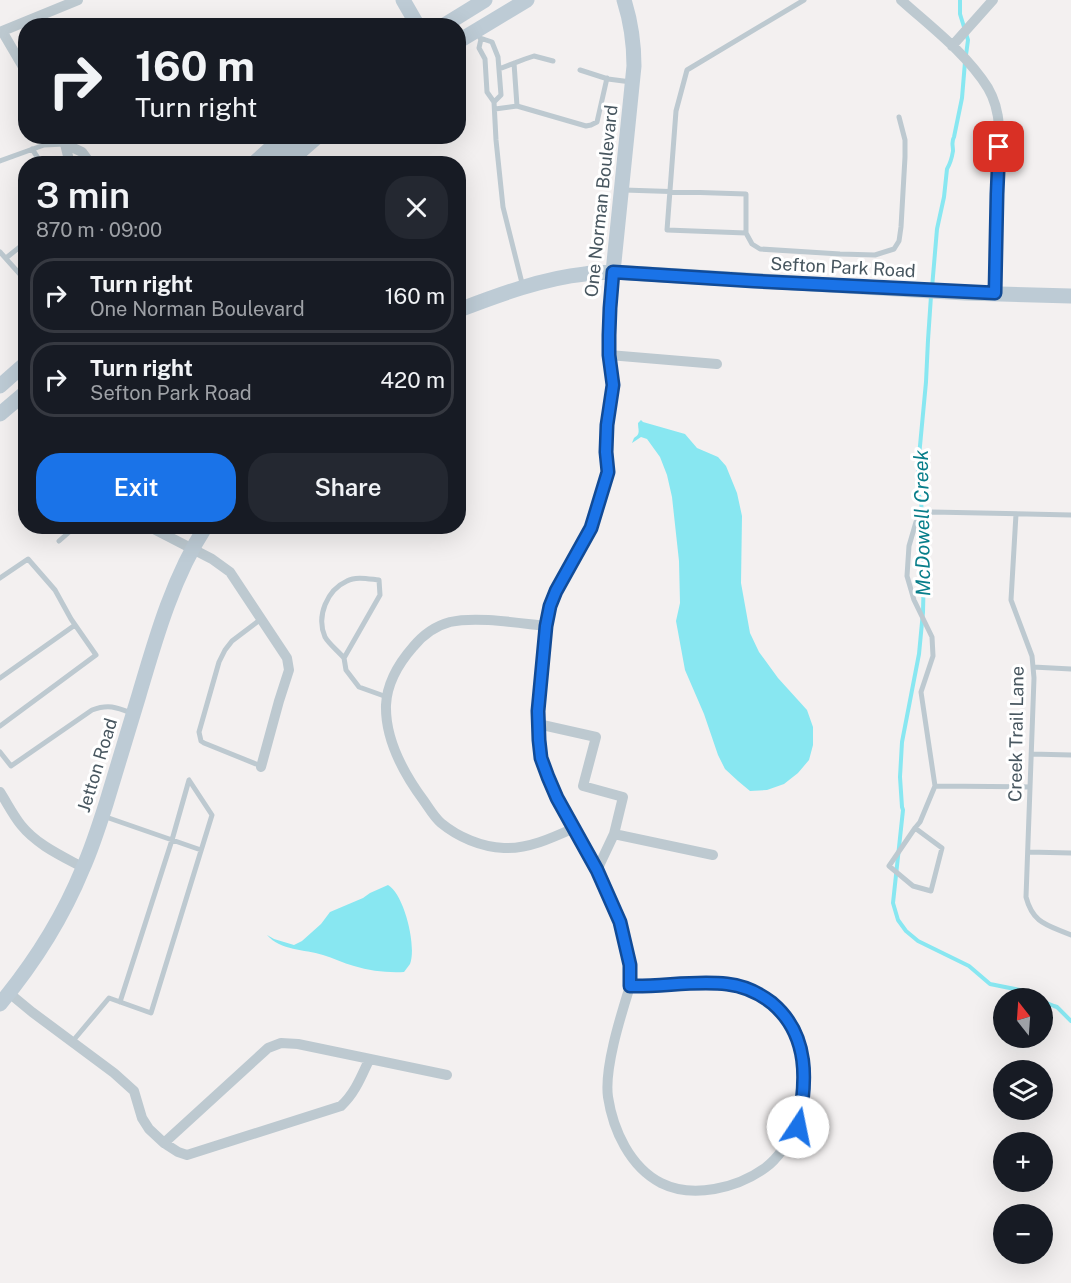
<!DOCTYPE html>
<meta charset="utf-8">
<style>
:root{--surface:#171b24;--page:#242831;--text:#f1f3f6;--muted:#9ea1a6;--line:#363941;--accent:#1a73e8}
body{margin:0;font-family:"Public Sans",sans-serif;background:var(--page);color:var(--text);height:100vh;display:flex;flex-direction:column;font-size:22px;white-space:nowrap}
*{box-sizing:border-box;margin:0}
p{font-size:20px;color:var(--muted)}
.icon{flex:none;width:33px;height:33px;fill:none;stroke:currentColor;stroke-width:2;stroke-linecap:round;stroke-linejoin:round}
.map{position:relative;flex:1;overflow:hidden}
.details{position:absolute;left:18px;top:156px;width:448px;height:378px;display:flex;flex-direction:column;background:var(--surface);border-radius:24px;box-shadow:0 6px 24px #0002}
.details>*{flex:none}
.hud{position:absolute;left:18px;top:18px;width:448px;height:126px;border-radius:24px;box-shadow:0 6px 24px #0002;background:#171b24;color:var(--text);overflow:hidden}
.needle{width:39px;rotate:343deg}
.buttons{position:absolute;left:993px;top:988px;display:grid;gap:12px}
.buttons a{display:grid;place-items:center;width:60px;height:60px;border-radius:50%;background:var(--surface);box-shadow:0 6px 24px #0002;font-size:30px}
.pin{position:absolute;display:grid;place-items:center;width:51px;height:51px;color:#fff;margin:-26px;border-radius:12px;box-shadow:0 3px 9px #0006}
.me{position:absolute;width:66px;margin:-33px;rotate:11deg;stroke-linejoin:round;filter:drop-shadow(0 0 4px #0008)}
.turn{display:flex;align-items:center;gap:21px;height:126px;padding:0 18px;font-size:27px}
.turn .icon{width:78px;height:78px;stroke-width:2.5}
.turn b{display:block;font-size:42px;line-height:51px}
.round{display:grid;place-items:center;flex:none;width:63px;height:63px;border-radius:24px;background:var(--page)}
.headline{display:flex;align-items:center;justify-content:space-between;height:102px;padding:0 18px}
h1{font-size:36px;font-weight:600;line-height:45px}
.button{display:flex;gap:12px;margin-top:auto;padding:12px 18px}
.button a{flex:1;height:69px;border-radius:24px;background:var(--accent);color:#fff;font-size:24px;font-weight:600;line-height:69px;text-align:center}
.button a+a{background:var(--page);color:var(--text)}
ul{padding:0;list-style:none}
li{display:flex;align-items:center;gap:18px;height:75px;margin:0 12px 9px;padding:0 6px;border:3px solid var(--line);border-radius:24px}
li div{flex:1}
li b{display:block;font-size:22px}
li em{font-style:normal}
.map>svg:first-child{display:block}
</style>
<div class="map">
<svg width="1071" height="1283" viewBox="0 0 1071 1283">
<rect width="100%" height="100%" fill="#f3f0f0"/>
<path fill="#88e7f1" d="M641 420 643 422 685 434 697 448 718 457 726 466 737 493 742 516 741 583 750 633 759 652 778 678 807 710 813 727V745L809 760 798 773 784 784 767 790 750 791 738 781 725 769 718 755 704 714 685 670 676 621 680 603 679 561 672 497 667 475 660 457 647 439 641 437 632 443 634 438C641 434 638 430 638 423Z
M388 885C404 894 417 946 410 964 408 967 406 969 404 972 388 973 370 971 354 966 343 963 333 958 323 955 304 949 281 951 267 935L274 939 294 945 302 941 321 924 330 912 363 898 370 893Z"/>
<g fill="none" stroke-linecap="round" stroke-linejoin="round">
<path stroke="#88e7f1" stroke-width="4" d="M960 0V14L968 40 966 55
M932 288 937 229 944 197 947 169C950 164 952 157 953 151 953 145 951 142 954 137L962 98 965 62
M931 296 928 340 926 382 918 467 919 496 921 500 923 531 925 535 923 566 924 570 923 612 919 654 902 742 900 777 902 807 903 810 893 903 898 920 906 931 918 941 969 966 990 984 1020 990 1038 999
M1042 1001 1054 1006 1057 1007 1071 1021"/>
<path stroke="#bdc9d0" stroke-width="5" d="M480 38 492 42 498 57 501 95 494 102
M481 39 479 48 485 59 487 92 494 102 496 140 503 207 523 287
M514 63 517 106
M499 69 525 59 534 56 553 61
M580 70 608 79 631 82
M495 109 517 106 586 126 591 125 597 122 607 78
M32 149 42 164
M0 161 44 145 65 144
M624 190 746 194V233L667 230 676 111 687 70 804 0
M746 233 752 244 760 249 840 254 875 255 894 249 899 241 901 227 905 157V140L899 117
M0 252 26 281
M6 258 26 242
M1016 514 1011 600 1032 656 1034 678 1026 897C1033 924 1048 925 1071 935
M59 541 76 526
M0 578 28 559 55 590 71 619 96 655 0 726
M344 658C338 651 329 644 325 637 316 616 327 590 347 581 356 576 369 579 379 580L380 595 344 658 346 670 359 687 387 697
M1033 667 1071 669
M0 678 75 625
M0 752 11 766 92 710C108 704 116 707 131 713
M1031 754 1071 755
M261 766 204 743 201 741 199 732 219 662 225 650 232 641 261 619
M935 786 1030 787
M103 816 201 850
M915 828 942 848 931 891 913 886 889 866 915 828 920 822 935 786 921 692 933 656 932 637 914 600 907 576 909 546 916 522 932 512 1071 515
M1028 852 1071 853
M72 1042 109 998 151 1013 212 815 189 780 172 840 120 1002"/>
<path stroke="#bdc9d0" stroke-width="10" d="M901 0C931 27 966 53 988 88 1007 120 997 162 997 197 996 229 996 261 995 293
M2 31 26 72
M0 32 78 0
M952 46 993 0
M61 136 65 144 70 164
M65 144 82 152 91 164
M613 272 610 308 609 335 613 385 607 425 606 451 608 472 591 528 556 591 550 606 546 626 538 711 539 740 541 758 548 777 557 798 597 870 620 922 630 965V986
M609 355 717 364
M148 526 212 559 230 572 287 658 289 670 279 701 261 767
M546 626C518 623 476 616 450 622 435 626 422 636 413 647 399 663 387 684 386 705 385 739 404 774 424 801 429 808 434 817 441 823 458 837 481 847 504 848 528 849 552 838 574 828
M538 724 596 737 583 786 623 797 614 834 713 855
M0 792C7 803 13 815 21 825 37 845 62 856 84 868
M597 870 614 834
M701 983C715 983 729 983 742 986 766 992 788 1014 797 1036 802 1049 803 1063 804 1077 805 1093 804 1111 798 1126 795 1134 789 1142 783 1149 778 1156 772 1163 765 1168 737 1188 693 1199 661 1183 630 1167 613 1130 608 1097 604 1068 621 1015 630 986L648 987Z
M9 993 32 1012 114 1073 134 1091 142 1118 149 1129 164 1143 268 1048 281 1043 298 1044 447 1075
M164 1143 178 1152 187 1155 341 1106C355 1093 361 1077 369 1060"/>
<path stroke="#bdcbd5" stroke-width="15" d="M403 0 418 26
M443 26 485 0
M459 41 527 0
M253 164 284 136
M269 164 302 136
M286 164 318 136
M613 272 634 66C634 43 631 22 624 0
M459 310C498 295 544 278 585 274 594 272 604 273 613 272L965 293 1071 296
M0 386 26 363
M0 414 26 392
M0 1004C34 963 63 917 83 868 92 848 99 826 106 804 117 768 128 731 139 695 156 637 173 577 206 526"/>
</g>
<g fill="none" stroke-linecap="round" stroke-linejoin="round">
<g stroke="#114b97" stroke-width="15">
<path id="route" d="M798 1127C807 1082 810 1035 772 1003 758 992 745 986 727 984 695 980 662 987 630 986V965L620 922 597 870 557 798 548 777 541 758 539 740 538 711 546 626 550 606 556 591 591 528 608 472 606 452 607 425 613 385 609 355V335L610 308 613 272 754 281 995 293 997 194 999 147"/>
</g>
<use href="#route" stroke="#1a73e8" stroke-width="10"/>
</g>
<g text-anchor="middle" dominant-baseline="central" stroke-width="6" stroke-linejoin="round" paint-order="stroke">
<g font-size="18" fill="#47565f" stroke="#fff">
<text transform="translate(601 201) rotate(-84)">One Norman Boulevard</text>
<text transform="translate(843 267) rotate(3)">Sefton Park Road</text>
<text transform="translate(1016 734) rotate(-89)">Creek Trail Lane</text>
<text transform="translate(97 765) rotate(-73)">Jetton Road</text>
</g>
<g font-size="20" font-style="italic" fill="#087e8a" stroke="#fff">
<text transform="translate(922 523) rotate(-91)">McDowell Creek</text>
</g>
</g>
</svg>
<div class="buttons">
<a><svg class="needle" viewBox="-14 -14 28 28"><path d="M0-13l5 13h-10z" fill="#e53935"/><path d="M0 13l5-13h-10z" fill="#9ea1a6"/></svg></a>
<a><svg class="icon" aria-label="layers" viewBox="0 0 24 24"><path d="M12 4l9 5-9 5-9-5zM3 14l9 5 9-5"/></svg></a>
<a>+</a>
<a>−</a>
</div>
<div class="pin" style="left:999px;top:147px;background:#d93025"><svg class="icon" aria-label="arrive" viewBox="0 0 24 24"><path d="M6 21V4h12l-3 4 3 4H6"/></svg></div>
<svg class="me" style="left:798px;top:1127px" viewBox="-20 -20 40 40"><circle r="19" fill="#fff"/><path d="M0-13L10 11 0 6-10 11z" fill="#1a73e8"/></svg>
<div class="hud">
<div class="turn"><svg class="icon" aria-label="right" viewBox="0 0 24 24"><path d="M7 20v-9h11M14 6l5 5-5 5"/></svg><div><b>160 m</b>Turn right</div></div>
</div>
<section class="details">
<div class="headline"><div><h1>3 min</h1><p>870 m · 09:00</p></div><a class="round"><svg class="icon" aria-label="close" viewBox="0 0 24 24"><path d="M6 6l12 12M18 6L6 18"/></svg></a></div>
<ul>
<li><svg class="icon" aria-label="right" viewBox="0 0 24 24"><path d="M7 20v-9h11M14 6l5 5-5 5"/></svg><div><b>Turn right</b><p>One Norman Boulevard</p></div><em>160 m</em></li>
<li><svg class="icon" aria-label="right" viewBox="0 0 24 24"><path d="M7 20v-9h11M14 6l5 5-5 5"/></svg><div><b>Turn right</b><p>Sefton Park Road</p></div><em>420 m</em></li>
</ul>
<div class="button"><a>Exit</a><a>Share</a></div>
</section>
</div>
